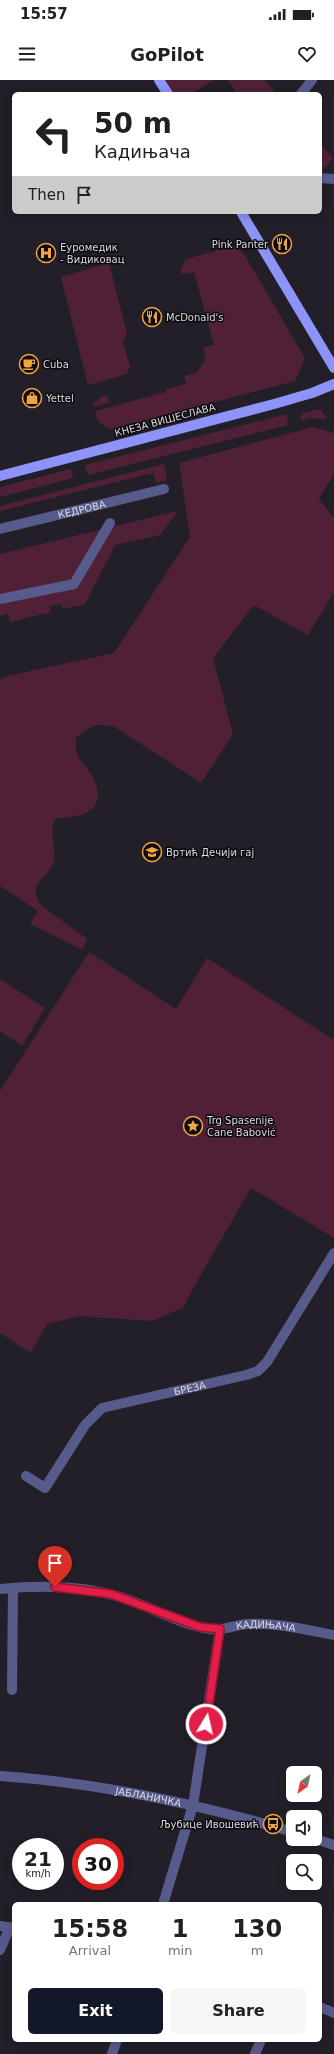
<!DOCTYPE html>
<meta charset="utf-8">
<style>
:root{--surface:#fff;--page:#f6f6f6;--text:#202124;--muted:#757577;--accent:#111827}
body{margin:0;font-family:"DejaVu Sans",sans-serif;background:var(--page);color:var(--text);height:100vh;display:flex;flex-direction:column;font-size:15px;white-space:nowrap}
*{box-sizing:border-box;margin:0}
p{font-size:13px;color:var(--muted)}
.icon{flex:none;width:22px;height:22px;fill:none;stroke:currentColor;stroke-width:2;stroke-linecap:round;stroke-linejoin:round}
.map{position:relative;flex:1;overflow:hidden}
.panel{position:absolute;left:12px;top:1822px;width:310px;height:140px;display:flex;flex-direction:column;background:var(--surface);border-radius:6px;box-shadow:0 2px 10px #0003}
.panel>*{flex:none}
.top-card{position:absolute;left:12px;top:12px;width:310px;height:122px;border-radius:6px;box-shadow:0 2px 10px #0003;background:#fff;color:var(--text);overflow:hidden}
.needle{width:26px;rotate:213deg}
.tools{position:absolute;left:286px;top:1686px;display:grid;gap:8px}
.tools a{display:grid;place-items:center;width:36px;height:36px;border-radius:6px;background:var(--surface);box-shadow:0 2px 10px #0003;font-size:20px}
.speed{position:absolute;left:12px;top:1758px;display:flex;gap:8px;font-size:20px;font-weight:700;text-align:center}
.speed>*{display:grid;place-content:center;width:52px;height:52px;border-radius:50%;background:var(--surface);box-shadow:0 2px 10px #0003;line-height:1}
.speed small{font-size:10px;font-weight:400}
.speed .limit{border:6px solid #d22;background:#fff;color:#111}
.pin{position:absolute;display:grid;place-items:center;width:34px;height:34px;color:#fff;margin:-41px -17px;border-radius:50% 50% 50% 0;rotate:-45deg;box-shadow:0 0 4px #0007}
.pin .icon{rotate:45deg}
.me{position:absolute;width:44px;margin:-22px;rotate:9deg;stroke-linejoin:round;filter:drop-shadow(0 0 3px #0008)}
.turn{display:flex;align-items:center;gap:14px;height:84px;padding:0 16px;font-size:18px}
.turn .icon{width:52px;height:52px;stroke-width:2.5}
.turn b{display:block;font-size:28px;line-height:34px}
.then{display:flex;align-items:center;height:38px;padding:0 16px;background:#0003;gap:8px;font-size:15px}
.eta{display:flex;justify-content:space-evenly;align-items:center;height:68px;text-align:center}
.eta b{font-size:24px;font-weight:700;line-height:28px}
.cta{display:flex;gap:8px;margin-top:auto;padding:8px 16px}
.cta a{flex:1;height:46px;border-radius:6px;background:var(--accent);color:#fff;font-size:16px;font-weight:700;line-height:46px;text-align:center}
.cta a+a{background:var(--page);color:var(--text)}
.status{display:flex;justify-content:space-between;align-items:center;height:28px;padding:0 20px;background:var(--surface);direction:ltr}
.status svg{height:11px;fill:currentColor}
header{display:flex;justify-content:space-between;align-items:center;height:52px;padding:0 16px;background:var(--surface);font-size:18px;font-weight:700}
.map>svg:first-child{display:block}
</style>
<div class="status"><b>15:57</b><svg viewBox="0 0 49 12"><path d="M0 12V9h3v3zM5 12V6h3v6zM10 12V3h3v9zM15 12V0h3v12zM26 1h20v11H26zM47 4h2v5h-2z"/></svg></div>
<header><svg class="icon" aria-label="menu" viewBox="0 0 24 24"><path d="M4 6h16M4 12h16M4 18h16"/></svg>GoPilot<svg class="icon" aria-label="heart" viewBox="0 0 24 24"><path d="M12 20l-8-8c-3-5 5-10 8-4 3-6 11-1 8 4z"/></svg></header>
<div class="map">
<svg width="334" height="1974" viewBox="0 0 334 1974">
<rect width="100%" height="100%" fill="#231f29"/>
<path fill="#502136" d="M159 0H213L191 14H168Z
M228 0H264L277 14H237Z
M320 63 333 78 320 93Z
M233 166 244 174 305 278 295 301 112 349C102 346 97 342 95 331L166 312V309L186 304 184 296 196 293 205 281 204 267 214 265 194 192 182 194 181 189 185 180 190 178Z
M109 183 127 254 123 262 130 287 127 294 88 305 61 197Z
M103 316H107L110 322 93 327 94 323Z
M320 329 327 339 310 338 302 341 300 336 303 333Z
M287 334 288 345 88 395 85 385Z
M313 347 334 353V394L319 419 334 438V512L308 555 254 525 213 578 233 654 201 703 115 647C95 642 91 646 76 658 76 663 75 669 77 674 80 682 87 687 91 694 111 728 85 738 56 738 47 753 57 764 54 780 50 800 24 802 42 826L87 859 82 870 30 844 38 831 0 806V601L3 597 114 573 190 457 179 383Z
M164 384 167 400 156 403 153 393 0 431V426Z
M71 389 73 398 0 417V407Z
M178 431 160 455 115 465 85 524 63 529 61 524 50 526 51 532 10 542 8 534 0 536V474Z
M89 872 176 929 207 878 334 960V1158L251 1108 192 1210 184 1227 152 1241 80 1236 47 1244 31 1273 0 1253V1011Z
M0 899 45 928 22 966 0 951Z"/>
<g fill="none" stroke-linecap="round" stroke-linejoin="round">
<g stroke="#575b8b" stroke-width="10">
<path d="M301 14 312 0"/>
<path d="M320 98 334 99"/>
<path id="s1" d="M0 449 164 409"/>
<path d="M0 519 74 504 110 443"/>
<path id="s2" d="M26 1396 45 1408 85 1345 102 1328 246 1295 258 1291 267 1282 334 1173"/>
<path id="s3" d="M0 1509C41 1505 83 1505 123 1518 152 1527 180 1545 211 1549 223 1551 235 1545 247 1544 276 1542 306 1550 334 1555"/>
<path d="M12 1610 13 1508"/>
<path id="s4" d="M0 1696C100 1703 198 1724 293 1752"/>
<path d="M315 1759 334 1765"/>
<path d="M163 1824 193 1725 220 1549"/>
<path d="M0 1846 14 1848"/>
<path d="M0 1870 10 1847"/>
<path d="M320 1927 334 1933"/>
<path d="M112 1974 117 1960"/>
<path d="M255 1974 261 1960"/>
</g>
<path stroke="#8d93f8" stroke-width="10" d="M159 0 168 14
M241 132 334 288
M0 396 274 324 312 313 334 304"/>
</g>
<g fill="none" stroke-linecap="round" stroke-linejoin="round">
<g stroke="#92132f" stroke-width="10">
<path id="route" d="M55 1507 111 1514 200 1547 220 1549 206 1644"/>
</g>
<use href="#route" stroke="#e11d48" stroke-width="7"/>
</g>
<defs>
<g id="restaurant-ring" transform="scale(1)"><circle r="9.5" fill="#0c0a0e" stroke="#f1a540" stroke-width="1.5"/><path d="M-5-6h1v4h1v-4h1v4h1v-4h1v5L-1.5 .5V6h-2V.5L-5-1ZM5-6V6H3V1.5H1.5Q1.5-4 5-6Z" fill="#f1a540"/></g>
<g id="hospital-ring" transform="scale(1)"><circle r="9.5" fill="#0c0a0e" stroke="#f1a540" stroke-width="1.5"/><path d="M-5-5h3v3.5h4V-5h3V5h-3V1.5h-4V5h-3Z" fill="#f1a540"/></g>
<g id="cafe-ring" transform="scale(1)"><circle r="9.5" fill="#0c0a0e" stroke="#f1a540" stroke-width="1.5"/><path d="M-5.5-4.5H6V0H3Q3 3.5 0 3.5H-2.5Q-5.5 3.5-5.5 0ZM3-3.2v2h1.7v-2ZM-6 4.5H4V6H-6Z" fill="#f1a540"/></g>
<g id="shop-ring" transform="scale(1)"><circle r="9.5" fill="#0c0a0e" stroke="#f1a540" stroke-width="1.5"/><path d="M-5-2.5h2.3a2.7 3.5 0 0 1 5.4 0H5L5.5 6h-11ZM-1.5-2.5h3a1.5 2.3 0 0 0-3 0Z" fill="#f1a540"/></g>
<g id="school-ring" transform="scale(1)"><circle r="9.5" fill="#0c0a0e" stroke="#f1a540" stroke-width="1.5"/><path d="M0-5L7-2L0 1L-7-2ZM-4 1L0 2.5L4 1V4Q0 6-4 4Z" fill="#f1a540"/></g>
<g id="sight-ring" transform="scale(1)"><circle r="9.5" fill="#0c0a0e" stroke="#f1a540" stroke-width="1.5"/><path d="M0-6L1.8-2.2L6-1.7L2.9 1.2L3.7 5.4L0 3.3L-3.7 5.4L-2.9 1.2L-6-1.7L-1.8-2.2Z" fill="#f1a540"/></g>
<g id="bus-ring" transform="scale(1)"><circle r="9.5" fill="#0c0a0e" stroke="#f1a540" stroke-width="1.5"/><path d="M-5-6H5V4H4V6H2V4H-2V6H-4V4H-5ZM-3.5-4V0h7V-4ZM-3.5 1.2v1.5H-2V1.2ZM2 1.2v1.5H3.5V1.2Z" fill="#f1a540"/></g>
</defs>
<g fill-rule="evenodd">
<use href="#restaurant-ring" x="282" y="164"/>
<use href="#hospital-ring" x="46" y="173"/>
<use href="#restaurant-ring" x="152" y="237"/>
<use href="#cafe-ring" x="29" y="284"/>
<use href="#shop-ring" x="32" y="318"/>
<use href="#school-ring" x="152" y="772"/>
<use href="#sight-ring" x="193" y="1046"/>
<use href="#bus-ring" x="273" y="1744"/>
</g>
<g text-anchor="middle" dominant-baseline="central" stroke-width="3" stroke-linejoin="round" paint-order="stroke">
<g font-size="10" fill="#dcd9e0" stroke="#0c0a0e" text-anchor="start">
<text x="268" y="164" text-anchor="end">Pink Panter</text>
<text x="60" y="167">Еуромедик<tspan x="60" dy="12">- Видиковац</tspan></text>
<text x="166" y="237">McDonald's</text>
<text x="43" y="284">Cuba</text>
<text x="46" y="318">Yettel</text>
<text x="166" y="772">Вртић Дечији гај</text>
<text x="207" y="1040">Trg Spasenije<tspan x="207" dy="12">Cane Babović</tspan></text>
<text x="259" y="1744" text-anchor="end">Љубице Ивошевић</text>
</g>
<g font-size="10" fill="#dcd9e0" stroke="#0c0a0e">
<text transform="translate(165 340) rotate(-15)">КНЕЗА ВИШЕСЛАВА</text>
<text stroke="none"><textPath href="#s1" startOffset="84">КЕДРОВА</textPath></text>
<text stroke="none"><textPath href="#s2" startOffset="211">БРЕЗА</textPath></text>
<text stroke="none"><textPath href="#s3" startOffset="273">КАДИЊАЧА</textPath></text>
<text stroke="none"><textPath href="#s4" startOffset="150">ЈАБЛАНИЧКА</textPath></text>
</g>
</g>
</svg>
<div class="tools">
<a><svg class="needle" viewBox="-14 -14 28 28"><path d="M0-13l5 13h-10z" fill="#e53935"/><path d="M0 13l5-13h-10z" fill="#757577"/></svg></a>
<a><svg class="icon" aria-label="sound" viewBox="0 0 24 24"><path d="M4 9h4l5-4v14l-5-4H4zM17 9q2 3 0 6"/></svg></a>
<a><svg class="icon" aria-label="search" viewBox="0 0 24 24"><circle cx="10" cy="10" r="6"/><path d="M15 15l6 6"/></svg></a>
</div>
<div class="speed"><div>21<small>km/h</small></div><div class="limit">30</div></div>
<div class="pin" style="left:55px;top:1507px;background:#d93025"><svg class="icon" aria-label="arrive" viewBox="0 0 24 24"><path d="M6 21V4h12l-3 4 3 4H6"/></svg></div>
<svg class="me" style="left:206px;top:1644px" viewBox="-20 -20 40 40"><circle r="17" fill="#e11d48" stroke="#fff" stroke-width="3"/><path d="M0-11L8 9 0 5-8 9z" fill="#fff"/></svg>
<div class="top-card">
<div class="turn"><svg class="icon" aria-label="left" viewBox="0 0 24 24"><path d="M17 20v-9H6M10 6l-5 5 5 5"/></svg><div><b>50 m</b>Кадињача</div></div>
<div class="then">Then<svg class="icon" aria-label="arrive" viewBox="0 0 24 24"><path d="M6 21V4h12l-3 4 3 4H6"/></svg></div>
</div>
<section class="panel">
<div class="eta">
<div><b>15:58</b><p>Arrival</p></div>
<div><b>1</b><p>min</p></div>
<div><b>130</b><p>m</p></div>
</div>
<div class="cta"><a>Exit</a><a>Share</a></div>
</section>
</div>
